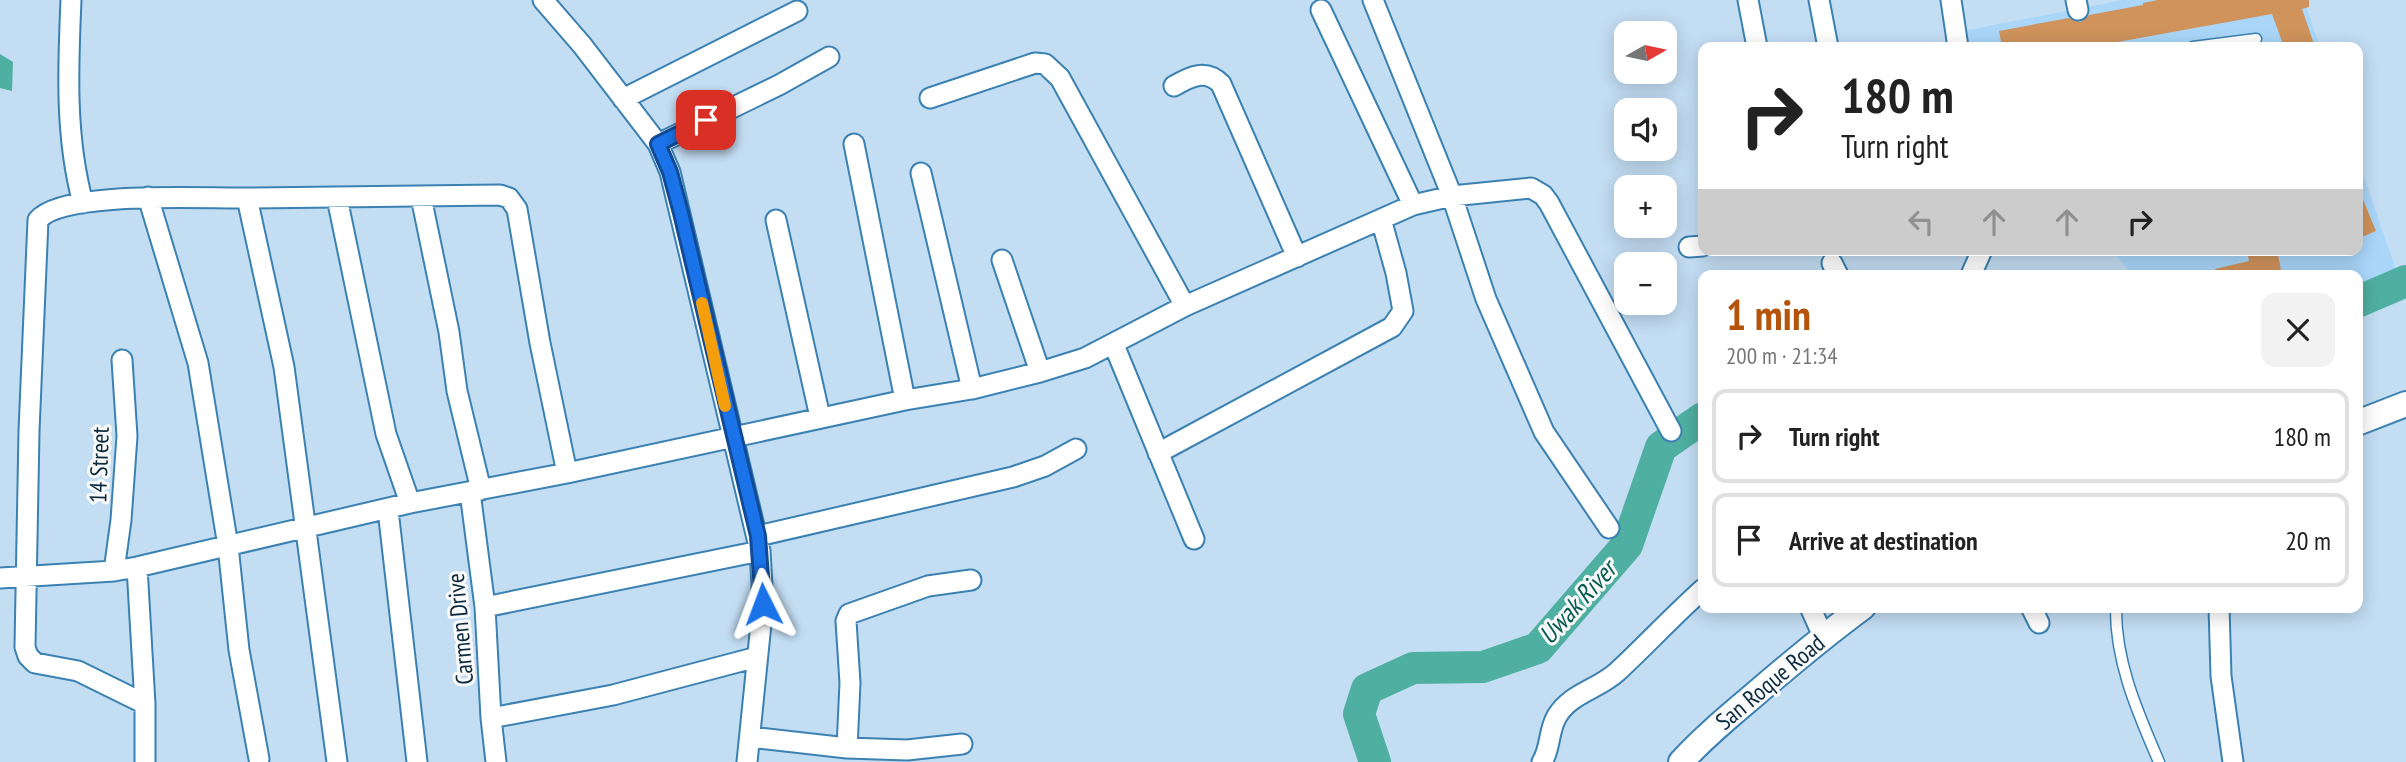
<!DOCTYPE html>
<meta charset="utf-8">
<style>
:root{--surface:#fff;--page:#f2f2f2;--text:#222;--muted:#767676;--line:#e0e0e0;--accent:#b45309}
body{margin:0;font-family:"PT Sans Narrow",sans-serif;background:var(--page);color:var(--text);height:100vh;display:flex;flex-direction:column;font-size:26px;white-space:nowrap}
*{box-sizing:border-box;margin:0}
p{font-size:23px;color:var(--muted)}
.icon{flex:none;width:38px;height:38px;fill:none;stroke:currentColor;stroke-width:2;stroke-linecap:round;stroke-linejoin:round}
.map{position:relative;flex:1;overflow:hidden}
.details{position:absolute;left:1698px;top:270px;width:665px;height:343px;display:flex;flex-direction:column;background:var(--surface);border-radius:14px;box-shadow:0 4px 18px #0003}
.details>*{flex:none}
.top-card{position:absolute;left:1698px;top:42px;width:665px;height:214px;border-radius:14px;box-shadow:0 4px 18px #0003;background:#fff;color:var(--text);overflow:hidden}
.needle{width:46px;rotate:81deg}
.buttons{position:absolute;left:1614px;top:21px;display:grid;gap:14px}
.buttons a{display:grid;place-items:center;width:63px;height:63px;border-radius:14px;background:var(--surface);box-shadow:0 4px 18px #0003;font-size:35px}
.pin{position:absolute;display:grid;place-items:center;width:60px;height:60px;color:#fff;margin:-30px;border-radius:14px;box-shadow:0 4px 10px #0006}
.me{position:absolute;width:77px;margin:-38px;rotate:357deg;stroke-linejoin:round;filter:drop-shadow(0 0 5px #0008)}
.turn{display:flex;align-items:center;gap:24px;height:147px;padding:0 28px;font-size:32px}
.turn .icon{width:91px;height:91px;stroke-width:2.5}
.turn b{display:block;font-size:49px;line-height:60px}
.lanes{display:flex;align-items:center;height:66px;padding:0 28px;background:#0003;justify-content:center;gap:35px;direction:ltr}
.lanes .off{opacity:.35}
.round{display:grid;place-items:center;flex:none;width:74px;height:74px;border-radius:14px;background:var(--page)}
.summary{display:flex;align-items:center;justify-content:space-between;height:119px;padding:0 28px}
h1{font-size:42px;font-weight:800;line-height:52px;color:var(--accent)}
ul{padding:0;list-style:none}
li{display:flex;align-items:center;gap:21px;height:94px;margin:0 14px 10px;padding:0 14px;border:4px solid var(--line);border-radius:14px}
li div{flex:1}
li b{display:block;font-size:26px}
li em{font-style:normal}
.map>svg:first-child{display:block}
</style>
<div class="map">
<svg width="2406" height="762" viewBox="0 0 2406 762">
<rect width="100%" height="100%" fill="#c3ddf3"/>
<path fill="#a9d6f9" d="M2123 0H2304L2320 47H1967L1964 31Z
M2357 157 2397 273 2357 284V275H2133L2113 252 2104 250H2357Z"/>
<path fill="#4fafa0" d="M0 54 13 62 12 91 0 88Z"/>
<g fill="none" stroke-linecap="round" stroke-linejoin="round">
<path stroke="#4fafa0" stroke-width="32" d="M2357 302 2406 281
M1375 762 1359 714 1367 689 1413 668 1483 667 1538 648 1627 545 1661 447 1703 418"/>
</g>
<path fill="#d0935c" d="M2158 0H2309V7L2302 9 2315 47H2284L2272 14 2090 47H2002L1999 31 2069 18 2080 22 2089 15 2143 5V3Z
M2357 185 2376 231 2357 239Z
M2247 250H2277L2282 275H2216L2215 269 2249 261Z"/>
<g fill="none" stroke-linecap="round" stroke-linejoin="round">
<g stroke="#3b81b1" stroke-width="13">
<path id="service" d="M2193 47 2256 39
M2116 607C2115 662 2138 713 2159 762"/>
</g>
<g stroke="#3b81b1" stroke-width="23">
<path id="minor" d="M71 0C68 68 65 137 83 203
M543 0 582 45 658 144 670 172 760 551 763 604 747 762
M1373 0 1452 196 1486 299 1544 432 1609 528
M1748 0 1757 47
M1819 0 1828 47
M1951 0 1958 47
M2076 0 2078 10
M1321 10 1413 205
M1174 86C1191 76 1206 69 1221 84L1297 257
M930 98 1035 63 1045 64 1060 78 1185 306
M623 99 797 11
M658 144 779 85 829 57
M854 144 905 400
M921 173 972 389
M148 197 198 363 228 546 239 650 259 759
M421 197 449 332 457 391 481 490
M247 198 500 195 509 198 517 209 540 343 567 473
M337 198 386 434 410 503
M776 220 820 417
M1689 247 1703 246
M1002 260 1040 372
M1832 263 1838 275
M1971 275 1982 250
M1114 345 1194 539
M1158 453 1392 327 1403 311 1396 273 1381 219
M470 492 485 607 491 718 496 762
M388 510 417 762
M758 536 1013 477 1045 466 1076 449
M137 567 145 704V762
M114 571 121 520 127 436 122 360
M0 578 114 571 137 567 410 503 567 473 905 400 972 389 1040 372 1085 358 1185 306 1413 205 1452 196 1531 188 1543 195 1549 203 1671 431
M485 607 760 551
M1810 607 1823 636
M2031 607 2039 623
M2219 607 2221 676 2233 762
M145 704 78 671 35 663 28 656 25 647 29 431 38 220C62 190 206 199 247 198L284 367 337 762
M491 718 613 695 757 657
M750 737 847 748 907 750 962 744
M847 748 850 683 846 621 849 614 928 586 971 580
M1542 762C1551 748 1548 731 1557 716 1571 693 1597 690 1617 672 1646 645 1673 616 1703 589"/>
</g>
<g stroke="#3b81b1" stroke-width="28">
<path id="tertiary" d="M2357 423 2406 404
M1681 762C1703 738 1728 717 1753 696 1789 665 1825 635 1863 607"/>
</g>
<use href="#service" stroke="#fff" stroke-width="10"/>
<use href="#minor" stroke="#fff" stroke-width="19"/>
<use href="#tertiary" stroke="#fff" stroke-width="24"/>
</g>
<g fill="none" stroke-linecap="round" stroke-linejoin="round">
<g stroke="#114b97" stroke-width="18">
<path id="route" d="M706 120 658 144 670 172 681 213 758 536 763 604"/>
</g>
<use href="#route" stroke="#1a73e8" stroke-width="12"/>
<path stroke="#f59e0b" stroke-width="12" d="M702 303 725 406"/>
</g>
<g text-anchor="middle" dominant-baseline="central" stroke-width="6" stroke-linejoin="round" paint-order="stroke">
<g font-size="24" fill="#0c2a3e" stroke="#fafafa">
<text transform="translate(99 465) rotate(-88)">14 Street</text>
<text transform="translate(460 629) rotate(-95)">Carmen Drive</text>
<text transform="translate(1770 682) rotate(-40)">San Roque Road</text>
</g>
<g font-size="26" font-style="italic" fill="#055b51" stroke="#fafafa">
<text transform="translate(1577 602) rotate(-48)">Uwak River</text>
</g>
</g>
</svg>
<div class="buttons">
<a><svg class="needle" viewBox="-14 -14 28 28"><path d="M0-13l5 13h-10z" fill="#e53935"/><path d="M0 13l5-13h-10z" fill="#767676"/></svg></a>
<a><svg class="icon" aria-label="sound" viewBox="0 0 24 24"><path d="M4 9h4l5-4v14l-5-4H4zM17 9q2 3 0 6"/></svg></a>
<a>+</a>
<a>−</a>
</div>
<div class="pin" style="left:706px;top:120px;background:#d93025"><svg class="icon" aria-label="arrive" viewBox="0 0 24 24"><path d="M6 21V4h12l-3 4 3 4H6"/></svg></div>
<svg class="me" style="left:763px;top:604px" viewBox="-20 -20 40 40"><path d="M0-17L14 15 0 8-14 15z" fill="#1a73e8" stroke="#fff" stroke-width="4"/></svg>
<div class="top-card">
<div class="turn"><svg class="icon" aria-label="right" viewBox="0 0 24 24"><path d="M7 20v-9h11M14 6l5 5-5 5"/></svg><div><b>180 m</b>Turn right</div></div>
<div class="lanes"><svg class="icon off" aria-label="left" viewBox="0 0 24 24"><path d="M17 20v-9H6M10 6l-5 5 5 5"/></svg><svg class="icon off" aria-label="ahead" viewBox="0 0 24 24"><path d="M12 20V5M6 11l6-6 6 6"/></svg><svg class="icon off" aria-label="ahead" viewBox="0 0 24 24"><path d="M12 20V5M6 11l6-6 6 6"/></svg><svg class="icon" aria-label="right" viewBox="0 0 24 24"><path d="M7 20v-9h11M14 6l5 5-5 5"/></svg></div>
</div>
<section class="details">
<div class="summary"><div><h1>1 min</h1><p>200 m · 21:34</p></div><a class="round"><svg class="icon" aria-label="close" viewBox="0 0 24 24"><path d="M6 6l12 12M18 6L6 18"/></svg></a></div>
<ul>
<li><svg class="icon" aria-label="right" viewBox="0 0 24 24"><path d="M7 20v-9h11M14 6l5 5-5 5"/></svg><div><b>Turn right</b></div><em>180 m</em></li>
<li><svg class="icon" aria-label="arrive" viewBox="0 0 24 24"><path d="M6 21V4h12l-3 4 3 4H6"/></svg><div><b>Arrive at destination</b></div><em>20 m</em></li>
</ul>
</section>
</div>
